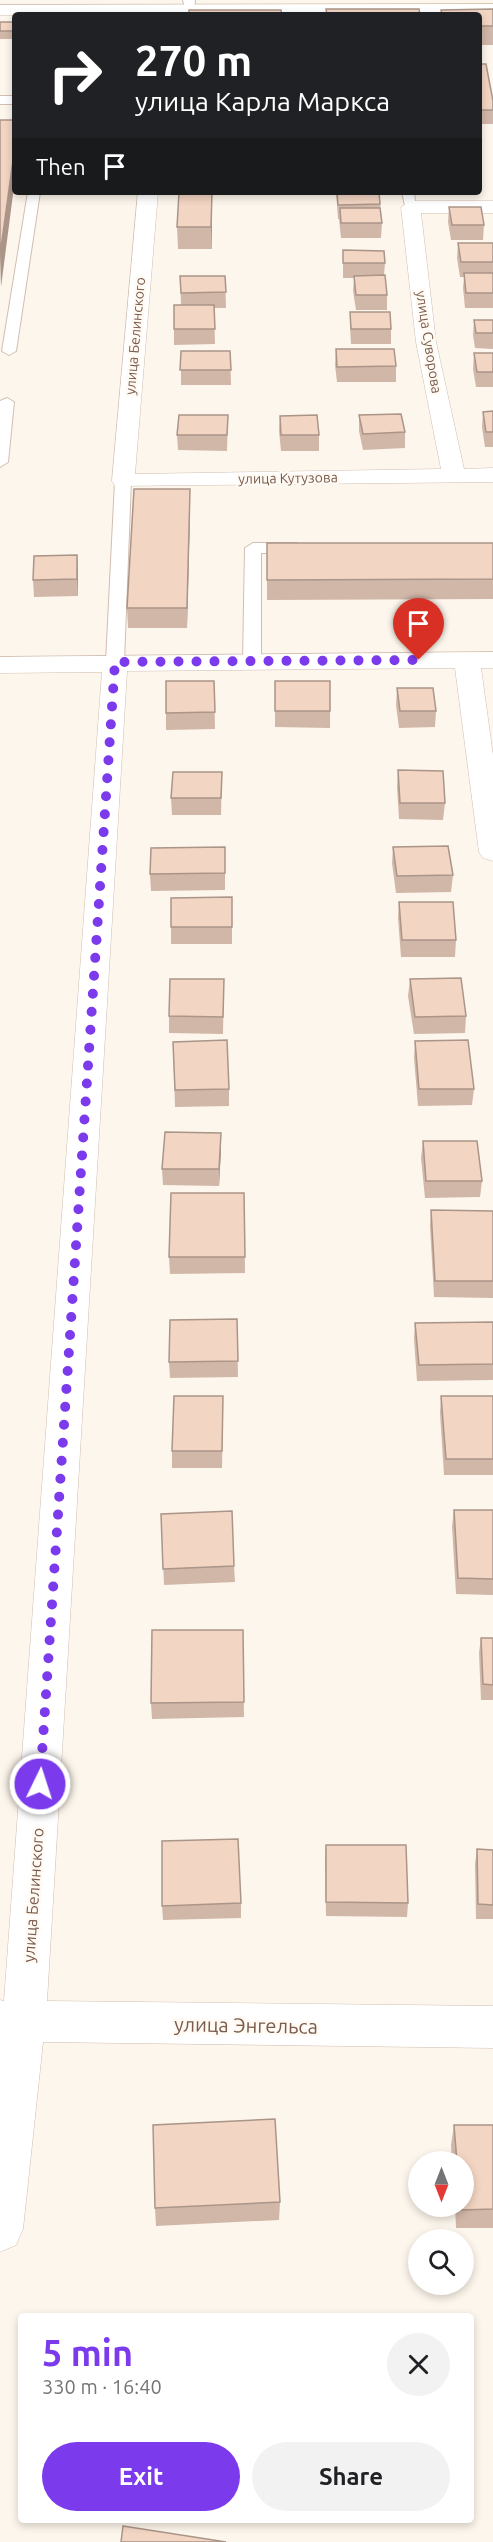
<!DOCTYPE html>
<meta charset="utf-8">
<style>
:root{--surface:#fff;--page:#f2f2f2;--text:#202124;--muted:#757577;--accent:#7c3aed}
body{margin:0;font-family:Ubuntu,sans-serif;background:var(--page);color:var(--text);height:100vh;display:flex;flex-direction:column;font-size:22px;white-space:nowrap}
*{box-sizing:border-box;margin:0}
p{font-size:20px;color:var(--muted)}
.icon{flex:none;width:33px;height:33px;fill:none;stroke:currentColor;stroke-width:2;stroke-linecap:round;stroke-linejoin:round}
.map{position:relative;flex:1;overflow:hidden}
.sheet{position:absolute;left:18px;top:2313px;width:456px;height:210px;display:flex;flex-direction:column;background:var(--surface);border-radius:6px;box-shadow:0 3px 9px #0003}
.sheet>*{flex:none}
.guide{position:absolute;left:12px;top:12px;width:470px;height:183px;border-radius:6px;box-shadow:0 3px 9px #0003;background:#202124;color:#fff;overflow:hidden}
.needle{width:39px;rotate:180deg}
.fabs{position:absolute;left:408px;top:2151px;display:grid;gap:12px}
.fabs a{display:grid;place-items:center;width:66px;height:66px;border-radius:50%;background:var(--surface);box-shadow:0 3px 9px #0003;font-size:30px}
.pin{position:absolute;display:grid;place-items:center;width:51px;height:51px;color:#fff;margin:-62px -26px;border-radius:50% 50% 50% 0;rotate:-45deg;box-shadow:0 0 6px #0007}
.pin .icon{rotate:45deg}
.me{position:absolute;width:66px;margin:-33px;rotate:4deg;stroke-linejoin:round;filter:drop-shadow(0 0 4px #0008)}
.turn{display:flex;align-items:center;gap:21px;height:126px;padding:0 24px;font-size:27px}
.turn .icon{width:78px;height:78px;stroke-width:2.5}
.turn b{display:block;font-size:42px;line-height:51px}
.then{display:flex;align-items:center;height:57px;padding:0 24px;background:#0003;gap:12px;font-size:22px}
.round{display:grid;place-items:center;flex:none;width:63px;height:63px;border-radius:32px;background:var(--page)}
.overview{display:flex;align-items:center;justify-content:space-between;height:102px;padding:0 24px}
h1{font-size:36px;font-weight:600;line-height:45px;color:var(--accent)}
.cta{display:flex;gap:12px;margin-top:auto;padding:12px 24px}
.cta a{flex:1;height:69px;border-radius:36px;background:var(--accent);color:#fff;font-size:24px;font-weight:600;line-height:69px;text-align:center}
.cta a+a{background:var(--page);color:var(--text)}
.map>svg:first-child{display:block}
</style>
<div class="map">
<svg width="493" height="2542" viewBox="0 0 493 2542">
<rect width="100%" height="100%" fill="#fdf6ec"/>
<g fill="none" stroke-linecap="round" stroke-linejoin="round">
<g stroke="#d1beb0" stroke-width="2">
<path id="lane" d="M183 0H195L194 12H186Z
M0 96H15V104H0Z
M28 192H40L16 351 9 355 2 351Z
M402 192H414L416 210H406Z
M7 398 14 402 8 462 0 467V401Z
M123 476 131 481 124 662 115 667 106 662 115 481Z
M253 543H297L305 548 297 553H261V661L252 666 243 661 245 548Z"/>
</g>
<g stroke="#d1beb0" stroke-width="1">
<path id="street" d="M138 192H158L135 474 441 469 416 342 401 207 411 201H493V213H421L436 342 464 469 493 468V482L115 486 112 481Z
M493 652V668H481L493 755V861L483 858 479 852 455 668 127 671 47 2001 493 2006V2048L43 2042 23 2229 16 2245 0 2252V2000L4 2001 102 672 0 673V657Z"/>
</g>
<g stroke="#d6c0b0" stroke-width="1">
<path id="secondary" d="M493 4V14L0 15V5Z"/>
</g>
<use href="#lane" fill="#fff" fill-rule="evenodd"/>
<use href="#street" fill="#fff" fill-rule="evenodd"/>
<use href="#secondary" fill="#fff" fill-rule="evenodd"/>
</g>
<path fill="#d1b7a8" d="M493 9V45H478V15H441V10Z
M0 22 15 30 14 39H0Z
M478 64 493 101V124H478Z
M179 192H234V194H212V249H178L177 227Z
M336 192H379L382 223 381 238H341L339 219H338Z
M449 207 484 225 483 240H451L448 222Z
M458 243H493V308H465L463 288 464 277H460L457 258Z
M343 250 385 263 384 275 387 295V310H356L353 291 354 278H343Z
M180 276H225L226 308H214L215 344 174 345V305H181Z
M350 312 391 329V344H351L350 327Z
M474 320H493V349L475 348 473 335Z
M336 349 396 366V382H337L335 365Z
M181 351H230L231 385H181Z
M474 353H493V387H476L473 369Z
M493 411V447H485L482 427 483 412Z
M228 415 227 451 178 450 177 435Z
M359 415 405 432V448L363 450 359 431Z
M280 416 319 435V451H281L279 431Z
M190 489V509L187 628H128L127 608Z
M267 543H493V599L267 600Z
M77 555 78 571V596L34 597 33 580Z
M214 681 215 729 166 730V713Z
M275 681 330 711V728L275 727Z
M397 688 436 711 435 727 399 728 396 705Z
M398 770 445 803 443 820 399 819 397 787Z
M222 772 221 815H172L171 798Z
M225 847V890L151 891 150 874Z
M393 847 453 875 451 892 396 893 392 863Z
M232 897V944H171V927Z
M399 902 456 940 455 957H401L398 918Z
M224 979 223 1034 169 1033V1016Z
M410 979 466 1016 465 1033 414 1034 408 996Z
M415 1041 474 1089 472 1105 418 1106 414 1058Z
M173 1042 229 1089V1106L175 1107Z
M423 1141 482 1181 480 1197 425 1198 421 1158Z
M221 1149 219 1186 163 1185 162 1169Z
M244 1193 245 1273 170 1274 169 1257Z
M431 1210 493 1216V1298L434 1297 430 1226Z
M237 1319 238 1377 170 1378 169 1362Z
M493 1322V1380L417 1381 414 1339 415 1323Z
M441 1396H493V1475H444L440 1413Z
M223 1413 222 1468H172V1451Z
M454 1510H493V1595L456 1594 452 1526Z
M161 1514 234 1566 235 1582 164 1585Z
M243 1630 244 1717 152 1719 151 1703Z
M481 1638H493V1700H481L479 1653Z
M326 1845 408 1903 407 1917 326 1916 325 1859Z
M477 1849 493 1850V1919H476L475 1864Z
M241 1903V1918L163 1920 162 1906Z
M454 2125H493V2228H456L455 2206H464V2162H452L451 2145Z
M280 2202 279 2220 156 2226 155 2208Z"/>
<path fill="#aa9588" d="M15 146V179L1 287 0 255Z
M212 192V249L211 227Z
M190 489V509L187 628V608Z
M77 555 78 571V596L77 579Z
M221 1133V1149L219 1186V1169Z"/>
<path fill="#f3d5c3" stroke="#aa9588" stroke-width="1.5" d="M326 9H419L420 15H327Z
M493 9V26H478V15H442L441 10Z
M189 10H281L282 15H189Z
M0 22H14L13 31H0Z
M478 64H486L493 101V110H478Z
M0 120H15V146L0 255Z
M179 192H212L211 227H177Z
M337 192H379L380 204 338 205Z
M449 207H481L484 225H452Z
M340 208H380L382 223H341Z
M458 243H493V262H461Z
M343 250 384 251 385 263H343Z
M464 273H493V293H466Z
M385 275 387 295H356L354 276Z
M180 276H225L226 292 181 293Z
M174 305H214L215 329H174Z
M350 312H390L391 329H351Z
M474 320H493V333H476Z
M336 349H394L396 366 337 367Z
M181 351H230L231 370H180Z
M474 353H493V372H477Z
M493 411V432H486L483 412Z
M401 414 405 432 363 434 359 415Z
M179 415H228L227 435H177Z
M317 415 319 435H281L280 416Z
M134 489H190L187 608H127Z
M267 543H493V579L267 580Z
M77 555V579L33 580 34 556Z
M166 681H214L215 712 166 713Z
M275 681H330V711H275Z
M397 688H433L436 711H400Z
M398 770 443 771 445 803H400Z
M173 772H222L221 798H171Z
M448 846 453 875 397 876 393 847Z
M225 847V873L150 874 151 848Z
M232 897V927H171V898Z
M399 902H453L456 940H402Z
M461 978 466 1016 415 1017 410 979Z
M170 979H224L223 1017 169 1016Z
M227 1040 229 1089 175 1090 173 1042Z
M468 1040 474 1089H419L415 1041Z
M165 1132 221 1133 219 1169H162Z
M423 1141H477L482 1181H426Z
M171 1193H244L245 1257H169Z
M431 1210 493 1211V1281H435Z
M237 1319 238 1361 169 1362 170 1320Z
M493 1322V1364L419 1365 415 1323Z
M174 1396H223L222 1451H172Z
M441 1396H493V1459H446Z
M454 1510H493V1579L458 1578Z
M232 1511 234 1566 163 1569 161 1514Z
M152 1630H243L244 1702 151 1703Z
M481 1638H493V1685L483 1684Z
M238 1839 241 1903 162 1906V1841Z
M326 1845H406L408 1903 326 1902Z
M477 1849 493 1850V1905L478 1904Z
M275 2119 280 2202 155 2208 153 2125Z
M454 2125H493V2209L460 2210V2206H464V2162H457Z
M123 2526 226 2542H121Z"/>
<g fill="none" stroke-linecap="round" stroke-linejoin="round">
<path stroke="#7c3aed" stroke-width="10" stroke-dasharray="0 18" d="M40 1784 115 662 419 660"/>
</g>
<g text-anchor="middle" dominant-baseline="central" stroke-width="5" stroke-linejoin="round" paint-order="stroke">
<g font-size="14" fill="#7a5c4d" stroke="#fffaf3">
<text transform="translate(135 336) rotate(-85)">улица Белинского</text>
<text transform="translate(429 342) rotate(81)">улица Суворова</text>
<text transform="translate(288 478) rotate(-1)">улица Кутузова</text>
</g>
<g font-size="16" fill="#7a5c4d" stroke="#fffaf3">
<text transform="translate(33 1895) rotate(-86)">улица Белинского</text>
</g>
<g font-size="20" fill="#7a5c4d" stroke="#fffaf3">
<text transform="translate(246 2025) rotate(1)">улица Энгельса</text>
</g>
</g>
</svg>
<div class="fabs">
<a><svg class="needle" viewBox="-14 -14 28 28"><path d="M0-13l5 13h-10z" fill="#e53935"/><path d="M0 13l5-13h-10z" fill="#757577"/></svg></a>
<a><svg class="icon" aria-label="search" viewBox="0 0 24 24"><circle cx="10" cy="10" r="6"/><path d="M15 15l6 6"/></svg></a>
</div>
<div class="pin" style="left:419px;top:660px;background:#d93025"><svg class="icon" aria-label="arrive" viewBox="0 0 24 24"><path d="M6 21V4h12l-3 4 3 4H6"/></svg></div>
<svg class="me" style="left:40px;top:1784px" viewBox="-20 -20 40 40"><circle r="17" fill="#7c3aed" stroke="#fff" stroke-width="3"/><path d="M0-11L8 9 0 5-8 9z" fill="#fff"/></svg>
<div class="guide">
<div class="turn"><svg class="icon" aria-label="right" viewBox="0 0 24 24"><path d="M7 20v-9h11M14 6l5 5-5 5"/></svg><div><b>270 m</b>улица Карла Маркса</div></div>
<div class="then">Then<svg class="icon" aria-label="arrive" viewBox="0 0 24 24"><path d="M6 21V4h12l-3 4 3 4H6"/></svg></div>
</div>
<section class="sheet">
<div class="overview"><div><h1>5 min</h1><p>330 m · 16:40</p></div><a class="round"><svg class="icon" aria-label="close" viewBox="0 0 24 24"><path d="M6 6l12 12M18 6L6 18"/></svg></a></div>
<div class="cta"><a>Exit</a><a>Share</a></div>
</section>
</div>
